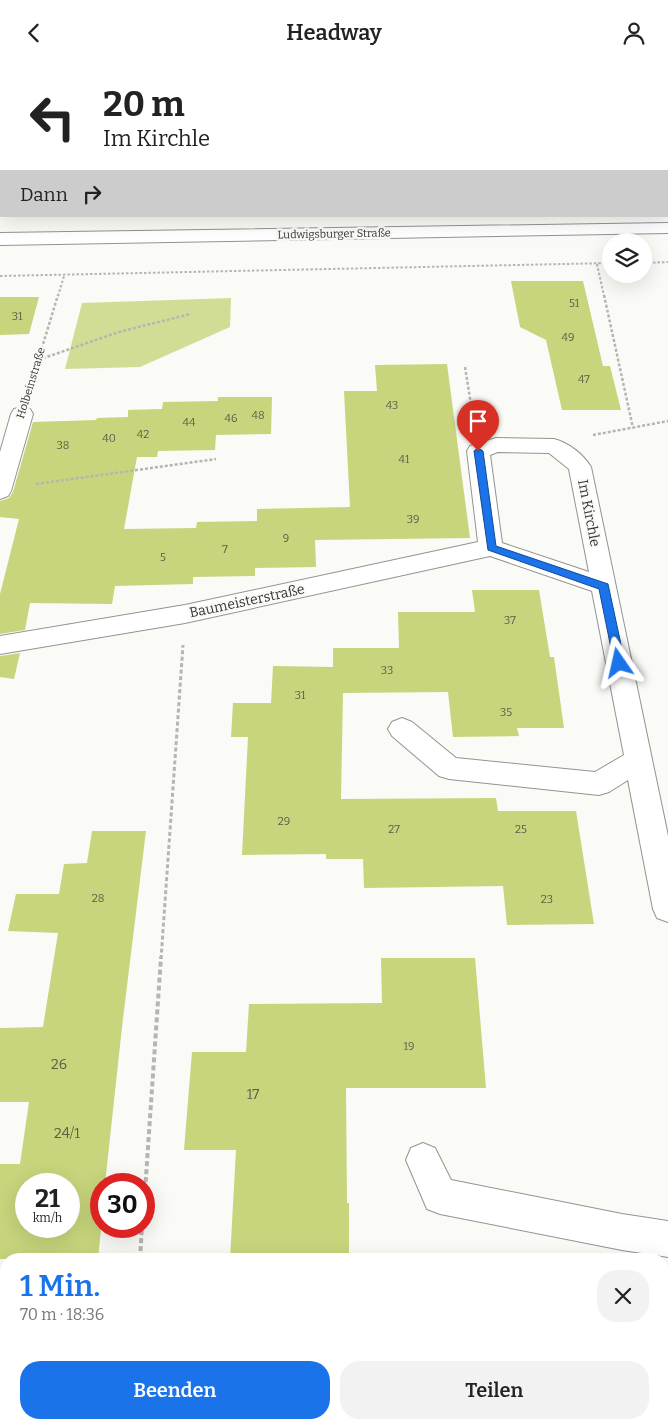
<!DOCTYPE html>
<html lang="de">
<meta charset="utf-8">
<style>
:root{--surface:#fff;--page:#f2f2f2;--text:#222;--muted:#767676;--accent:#1a73e8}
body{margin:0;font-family:Bitter,serif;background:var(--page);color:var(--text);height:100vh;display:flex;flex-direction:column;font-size:19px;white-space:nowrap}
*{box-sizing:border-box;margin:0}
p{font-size:16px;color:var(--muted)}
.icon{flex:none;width:28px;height:28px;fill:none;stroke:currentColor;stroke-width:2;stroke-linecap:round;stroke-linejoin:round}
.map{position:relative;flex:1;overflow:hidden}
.panel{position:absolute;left:0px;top:1188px;width:669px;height:176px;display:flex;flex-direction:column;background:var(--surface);border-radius:20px 20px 0 0;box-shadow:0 5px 20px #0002}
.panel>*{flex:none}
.top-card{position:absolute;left:0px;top:0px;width:669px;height:152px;box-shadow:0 5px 20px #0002;background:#fff;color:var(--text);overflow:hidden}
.controls{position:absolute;left:602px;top:168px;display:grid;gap:10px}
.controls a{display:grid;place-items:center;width:50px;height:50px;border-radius:50%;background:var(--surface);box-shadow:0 5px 20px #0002;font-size:25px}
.speed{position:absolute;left:15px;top:1108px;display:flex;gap:10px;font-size:25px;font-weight:700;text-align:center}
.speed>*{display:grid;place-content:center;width:65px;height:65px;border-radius:50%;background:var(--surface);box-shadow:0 5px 20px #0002;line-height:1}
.speed small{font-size:12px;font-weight:400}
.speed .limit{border:8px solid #d22;background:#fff;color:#111}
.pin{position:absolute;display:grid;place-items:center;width:42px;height:42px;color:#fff;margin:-51px -21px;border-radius:50% 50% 50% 0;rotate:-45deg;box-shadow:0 0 5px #0007}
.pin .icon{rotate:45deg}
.me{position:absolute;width:55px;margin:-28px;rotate:349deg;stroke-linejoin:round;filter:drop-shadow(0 0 4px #0008)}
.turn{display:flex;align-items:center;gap:18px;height:105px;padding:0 20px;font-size:22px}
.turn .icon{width:65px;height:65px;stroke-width:2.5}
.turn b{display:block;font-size:35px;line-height:42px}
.then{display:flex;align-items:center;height:48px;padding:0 20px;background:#0003;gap:10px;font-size:19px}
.round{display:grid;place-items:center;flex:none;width:52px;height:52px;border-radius:20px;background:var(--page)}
.headline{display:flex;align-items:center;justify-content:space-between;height:85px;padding:0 20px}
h1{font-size:30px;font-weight:600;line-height:38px;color:var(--accent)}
.action{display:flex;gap:10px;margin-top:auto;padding:10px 20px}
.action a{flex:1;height:58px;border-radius:20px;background:var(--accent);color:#fff;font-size:20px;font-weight:600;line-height:58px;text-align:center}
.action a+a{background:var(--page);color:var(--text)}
header{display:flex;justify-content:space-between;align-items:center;height:65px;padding:0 20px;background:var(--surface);font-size:22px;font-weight:600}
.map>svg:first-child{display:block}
</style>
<header><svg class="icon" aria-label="back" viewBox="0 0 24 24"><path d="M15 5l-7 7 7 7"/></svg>Headway<svg class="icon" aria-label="person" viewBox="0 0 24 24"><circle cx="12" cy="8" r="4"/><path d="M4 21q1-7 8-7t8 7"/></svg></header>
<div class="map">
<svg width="668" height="1363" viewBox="0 0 668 1363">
<rect width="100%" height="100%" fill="#fafaf7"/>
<path fill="#d1dd95" d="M231 233 230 262 140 302 65 304 82 238Z"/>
<path fill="#c8d57c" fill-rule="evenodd" d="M511 216H583L603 301H610L621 345H562L546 275 520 262Z
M0 232H39L29 269 0 270Z
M447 299 470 473 315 475 316 502 255 503V511L193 512V519L115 521 112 539 30 538 25 565 0 569V529L19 454 0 452V436L9 433 13 427 33 357 96 355 97 353 128 352V345L162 344 163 337 218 336V332H272L271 369 216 370 215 385 158 386 157 392H137L124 464 196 463 197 457 257 456V444L350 442 344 326H377L375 300Z
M472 525H539L550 592H554L564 663H517L519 671 453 672 448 627 343 628 341 734 496 733 498 746H576L594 859 507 860 503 821 364 823 363 794H326V789L242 790 248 672H231L233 638H271L273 601 333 602V583H399L398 547H475Z
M20 588 14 614 0 612V591Z
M92 766H146L122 962 105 1119H101V1164L98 1194H0V1099H20L29 1037H0V963L43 962 58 868 8 866 16 829H59L64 799 87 798ZM26 1119H69V1161H26Z
M381 893H475L486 1023H346L347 1138H349V1194H230L236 1085H184L192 987H246L249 939 382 938Z"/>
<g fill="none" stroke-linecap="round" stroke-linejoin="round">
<g stroke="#939491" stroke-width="2">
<path id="minor" d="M264 0H280V1H264Z
M612 0H628L629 1H613Z
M0 18H1V28H0Z
M22 342 30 344 33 349 11 426 8 431 0 434V387L11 349 14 344Z
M496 373 554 374C569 378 583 389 591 402L668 771V857L657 853 653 844 628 715 609 727 599 730 449 714 439 711 392 671 388 664 392 657 402 653 412 657 456 693 595 707 624 690 592 526 490 491 185 558 0 589V571L185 540 478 477 467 386 470 381ZM498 387 549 388 569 404 589 507 502 478 490 390Z
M423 1078 435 1083 451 1115 622 1149 668 1156V1192L622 1185 440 1149 427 1144 406 1095 411 1083Z"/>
</g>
<g stroke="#939491" stroke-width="2">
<path id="major" d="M668 158V168L0 180V168Z"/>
</g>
<path stroke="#b5b5b3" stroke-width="2" stroke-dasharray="2.5 2" stroke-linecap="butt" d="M644 198 668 197
M597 199 604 231
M0 211 611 198
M58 231 64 211"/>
<path stroke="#b5b5b3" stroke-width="2.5" stroke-dasharray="3 2" stroke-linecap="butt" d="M604 230 633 363
M38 295 119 267 190 249
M465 302 474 358
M30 322 58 230
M593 370 668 356
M36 419 216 394"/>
<path stroke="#b5b5b3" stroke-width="3" stroke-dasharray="4 2.5" stroke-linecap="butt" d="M161 894 183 580"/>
<path stroke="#b5b5b3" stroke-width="4" stroke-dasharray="5 3" stroke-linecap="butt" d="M144 1141 161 892
M140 1194 142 1161
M128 1363 129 1358"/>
<use href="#minor" fill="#fff" fill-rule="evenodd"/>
<use href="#major" fill="#fff" fill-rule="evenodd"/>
</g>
<path fill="#1a73e8" stroke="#114b97" d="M478 383 483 386 496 481 608 519 625 598 623 601H615L614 598 599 524 488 485 474 386Z"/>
<g text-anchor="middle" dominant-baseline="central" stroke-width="5" stroke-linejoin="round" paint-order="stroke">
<g font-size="11" fill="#373736" stroke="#fafaf7">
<text transform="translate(334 169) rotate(-1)">Ludwigsburger Straße</text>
<text transform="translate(31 318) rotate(-73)">Holbeinstraße</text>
</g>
<g font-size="11" fill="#5b5e48">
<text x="574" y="238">51</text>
<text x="17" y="251">31</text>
<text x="568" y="272">49</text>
<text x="584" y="314">47</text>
<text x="392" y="340">43</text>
<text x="258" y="350">48</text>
<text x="231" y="353">46</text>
<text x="189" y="357">44</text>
<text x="143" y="369">42</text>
<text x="109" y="373">40</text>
<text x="63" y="380">38</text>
<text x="404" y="394">41</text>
<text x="413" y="454">39</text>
<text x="286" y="473">9</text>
<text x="225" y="484">7</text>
<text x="163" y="492">5</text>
<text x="510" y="555">37</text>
<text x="387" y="605">33</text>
<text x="300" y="630">31</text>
<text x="506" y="647">35</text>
<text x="284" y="756">29</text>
<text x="394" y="764">27</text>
<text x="521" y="764">25</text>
<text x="98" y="833">28</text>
<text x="547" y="834">23</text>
<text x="409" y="981">19</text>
</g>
<g font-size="14" fill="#373736" stroke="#fafaf7">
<text transform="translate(589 448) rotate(79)">Im Kirchle</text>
<text transform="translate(247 536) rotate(-12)">Baumeisterstraße</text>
</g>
<g font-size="14" fill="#5b5e48">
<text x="59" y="999">26</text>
<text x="253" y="1029">17</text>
<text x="67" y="1068">24/1</text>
</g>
</g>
</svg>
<div class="controls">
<a><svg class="icon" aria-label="layers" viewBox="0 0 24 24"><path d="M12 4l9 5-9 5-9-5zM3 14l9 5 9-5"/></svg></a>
</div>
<div class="speed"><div>21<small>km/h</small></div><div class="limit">30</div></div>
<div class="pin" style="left:478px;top:386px;background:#d93025"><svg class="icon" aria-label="arrive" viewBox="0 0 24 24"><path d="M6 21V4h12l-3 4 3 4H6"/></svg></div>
<svg class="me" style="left:619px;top:598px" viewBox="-20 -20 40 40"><path d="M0-17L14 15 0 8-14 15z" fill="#1a73e8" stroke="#fff" stroke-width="4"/></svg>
<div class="top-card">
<div class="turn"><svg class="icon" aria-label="left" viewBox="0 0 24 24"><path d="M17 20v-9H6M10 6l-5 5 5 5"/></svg><div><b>20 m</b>Im Kirchle</div></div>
<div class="then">Dann<svg class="icon" aria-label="right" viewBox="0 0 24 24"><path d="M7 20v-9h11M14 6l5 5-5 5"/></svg></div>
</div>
<section class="panel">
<div class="headline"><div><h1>1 Min.</h1><p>70 m · 18:36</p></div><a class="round"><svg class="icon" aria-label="close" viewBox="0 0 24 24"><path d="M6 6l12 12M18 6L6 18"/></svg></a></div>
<div class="action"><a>Beenden</a><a>Teilen</a></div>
</section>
</div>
